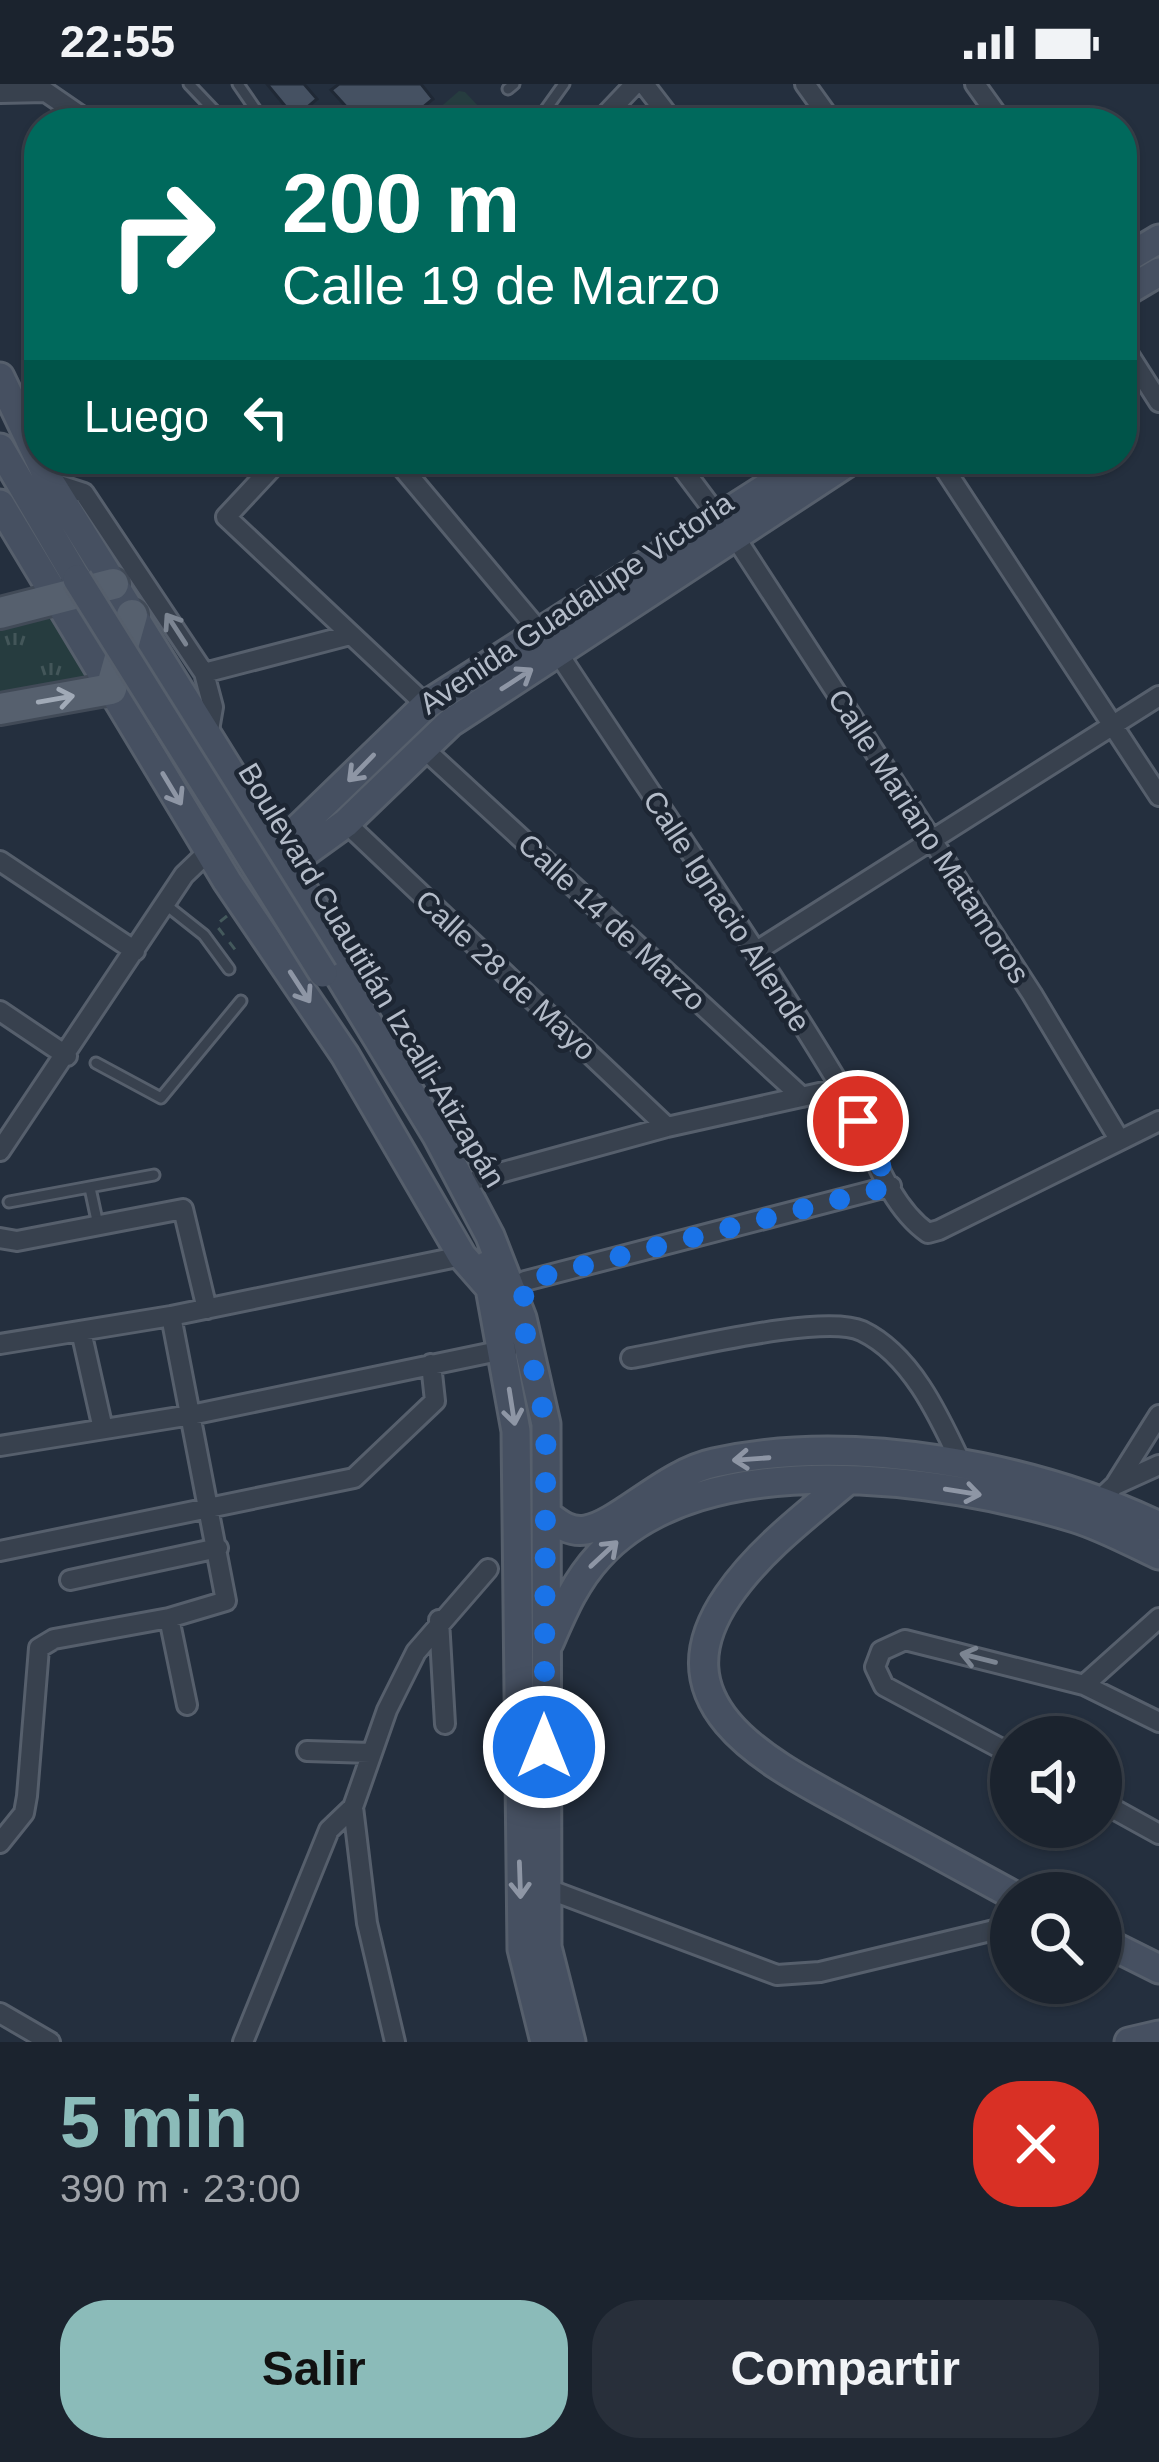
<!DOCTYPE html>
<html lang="es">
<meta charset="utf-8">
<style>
:root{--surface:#1b232e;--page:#282f3a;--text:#f1f3f6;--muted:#a0a4aa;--line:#39404a;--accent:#8bbbb9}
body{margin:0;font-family:Helvetica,sans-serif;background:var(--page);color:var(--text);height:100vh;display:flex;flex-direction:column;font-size:45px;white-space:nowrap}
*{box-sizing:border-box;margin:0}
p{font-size:39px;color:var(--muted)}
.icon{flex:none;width:66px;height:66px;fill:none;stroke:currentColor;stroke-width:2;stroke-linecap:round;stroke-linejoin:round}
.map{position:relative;height:1958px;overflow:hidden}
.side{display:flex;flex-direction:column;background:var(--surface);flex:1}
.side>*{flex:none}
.guide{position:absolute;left:24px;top:24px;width:1113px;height:366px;border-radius:48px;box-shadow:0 3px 9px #0004,0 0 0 3px var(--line);background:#00695c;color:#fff;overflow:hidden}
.buttons{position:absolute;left:990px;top:1632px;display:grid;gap:24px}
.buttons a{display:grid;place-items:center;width:132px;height:132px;border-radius:50%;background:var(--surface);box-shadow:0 3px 9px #0004,0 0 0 3px var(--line);font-size:60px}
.pin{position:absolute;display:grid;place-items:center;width:102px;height:102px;color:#fff;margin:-51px;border:6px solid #fff;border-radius:50%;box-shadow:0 3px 12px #0007}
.me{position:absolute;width:132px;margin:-66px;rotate:0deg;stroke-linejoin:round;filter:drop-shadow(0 0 9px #0008)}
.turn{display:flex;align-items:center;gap:42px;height:252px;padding:0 60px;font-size:54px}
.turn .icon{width:156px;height:156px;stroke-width:2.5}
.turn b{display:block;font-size:84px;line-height:102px}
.then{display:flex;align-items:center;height:114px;padding:0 60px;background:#0003;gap:24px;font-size:45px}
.round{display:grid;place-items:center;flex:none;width:126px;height:126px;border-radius:48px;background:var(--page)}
.overview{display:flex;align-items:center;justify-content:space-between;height:204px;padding:0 60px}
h1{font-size:72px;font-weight:600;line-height:90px;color:var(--accent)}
.primary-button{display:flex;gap:24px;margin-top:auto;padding:24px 60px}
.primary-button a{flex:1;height:138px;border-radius:48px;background:var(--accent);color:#111;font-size:48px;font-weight:600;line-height:138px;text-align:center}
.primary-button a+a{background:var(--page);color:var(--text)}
.status{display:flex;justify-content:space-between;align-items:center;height:84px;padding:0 60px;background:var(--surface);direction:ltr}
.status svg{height:33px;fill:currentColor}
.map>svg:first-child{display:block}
</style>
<div class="status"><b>22:55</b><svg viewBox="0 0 49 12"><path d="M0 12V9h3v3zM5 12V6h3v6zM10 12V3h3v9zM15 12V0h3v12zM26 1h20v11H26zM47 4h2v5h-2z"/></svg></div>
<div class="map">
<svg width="1159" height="1958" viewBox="0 0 1159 1958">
<defs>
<pattern id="park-tufts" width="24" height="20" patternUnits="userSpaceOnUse" patternTransform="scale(3)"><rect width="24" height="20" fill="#263c3f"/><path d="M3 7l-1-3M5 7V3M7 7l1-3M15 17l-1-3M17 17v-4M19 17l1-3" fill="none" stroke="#435659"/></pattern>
</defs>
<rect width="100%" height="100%" fill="#242f3e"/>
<path fill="#263c3f" d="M459 7 465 8 494 39H422Z"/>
<path fill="url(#park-tufts)" d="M47 523 90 593 84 601 0 621V537Z"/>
<path fill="#455162" stroke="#1f2835" stroke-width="3" d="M267 0H304L317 15 295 34Z
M339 0H421L433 15 404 39H361L331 6Z"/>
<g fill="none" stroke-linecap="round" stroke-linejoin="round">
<g stroke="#565f6c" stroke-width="15">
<path id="lane" d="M189 0 226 39
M238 0 265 39
M508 5 514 0
M306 35 309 39
M536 39 564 0
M30 235 39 243
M166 821 204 851 229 885
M96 979 161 1014 241 917
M90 1104 98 1141
M9 1118 154 1091"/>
</g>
<g stroke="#565f6c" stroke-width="24">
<path id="street" d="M644 0 674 39
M805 0 833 39
M975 0 1003 39
M0 9 46 8 91 39
M598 39 635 0
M1122 260 1159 318
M280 375 226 433 426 621
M395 375 540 548
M675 375 720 435
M938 375 1159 712
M50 398 84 409 204 589 213 623 208 652
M735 453 1032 910 1119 1055
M558 569C652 712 750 853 839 1000 866 1045 883 1118 928 1149L939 1146 1159 1037
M204 589 350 551
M421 662 802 1013
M346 739 667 1043
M0 777 135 867
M755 868 1159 612
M0 927 67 972
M0 1067 184 791 209 767
M478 1095 667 1043 842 1004
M0 1154 17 1157 183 1125 207 1225
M525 1197 891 1102
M81 1247 103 1345
M0 1260 171 1232 462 1172
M631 1274C679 1266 823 1229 862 1247 912 1271 940 1334 962 1381
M0 1362 191 1331 508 1265
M1115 1401 1159 1381
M1094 1421 1115 1401 1159 1331
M0 1467 354 1394 435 1317 431 1280
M70 1496 218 1464
M169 1534 187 1621
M439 1536 445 1640
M1084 1601 1159 1534
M307 1667 371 1669
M1011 1670 884 1602 875 1583 881 1567 905 1556 1084 1601 1159 1638
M1101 1718 1159 1750
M0 1759 24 1729 27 1712 39 1564 54 1555 169 1534 226 1517 171 1232
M545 1804 777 1891 820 1888 1011 1842
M0 1929 50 1958
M243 1958 329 1746 353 1723
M395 1958 367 1839 353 1723 387 1626 416 1568 488 1485"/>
</g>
<g stroke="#565f6c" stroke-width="33">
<path id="secondary" d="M1122 177 1159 155
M1122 210 1159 188
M0 293 50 398 359 895
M0 364 77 495
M0 420 227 797 345 971 462 1172 490 1204
M277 765 426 621 811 375
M274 791 346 739 450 639 853 375
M334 883 437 1052 490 1152 522 1234 546 1340 547 1863 571 1958
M486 1182 516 1347 522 1865 545 1958
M847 1397C805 1432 759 1467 728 1512 648 1628 784 1686 865 1731 914 1757 962 1783 1011 1810
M546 1430C558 1439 569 1449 586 1446 618 1441 666 1389 714 1379 853 1348 1033 1382 1159 1442
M549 1559C563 1527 575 1498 599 1472 703 1358 944 1394 1075 1434 1104 1443 1131 1458 1159 1471
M1101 1856 1159 1885
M1129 1958 1159 1951"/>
</g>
<g stroke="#414a57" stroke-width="36">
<path id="primary" d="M0 529 113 500
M0 625 111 605 132 531"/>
</g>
<path stroke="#44595c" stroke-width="3" stroke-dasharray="9 9" stroke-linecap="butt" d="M227 832 216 841 237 868"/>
<use href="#lane" stroke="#38414e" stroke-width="9"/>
<use href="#street" stroke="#38414e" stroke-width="18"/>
<use href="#secondary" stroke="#465061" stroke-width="27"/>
<use href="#primary" stroke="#56606e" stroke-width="30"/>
<g stroke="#565f6c" stroke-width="33" stroke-linecap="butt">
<path id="secondary-bridge" d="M77 495 323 889"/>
</g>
<use href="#secondary-bridge" stroke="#465061" stroke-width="27"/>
</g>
<defs><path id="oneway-shaft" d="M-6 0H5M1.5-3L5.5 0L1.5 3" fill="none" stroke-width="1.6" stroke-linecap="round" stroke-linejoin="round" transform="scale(3)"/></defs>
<g stroke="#7c8592">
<use href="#oneway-shaft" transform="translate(176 545) rotate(-123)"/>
<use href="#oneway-shaft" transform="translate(978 1574) rotate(-166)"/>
</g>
<g stroke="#8e96a5">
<use href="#oneway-shaft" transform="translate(517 595) rotate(-33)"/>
<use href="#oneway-shaft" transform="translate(361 684) rotate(134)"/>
<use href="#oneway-shaft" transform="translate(172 705) rotate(59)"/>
<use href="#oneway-shaft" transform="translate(300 903) rotate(57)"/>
<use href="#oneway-shaft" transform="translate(512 1323) rotate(81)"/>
<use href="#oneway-shaft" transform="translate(751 1375) rotate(176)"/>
<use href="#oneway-shaft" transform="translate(963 1408) rotate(9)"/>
<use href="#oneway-shaft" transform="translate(604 1470) rotate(-43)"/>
<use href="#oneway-shaft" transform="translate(520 1796) rotate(88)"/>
</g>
<use stroke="#a1aab7" href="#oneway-shaft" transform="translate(56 615) rotate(-10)"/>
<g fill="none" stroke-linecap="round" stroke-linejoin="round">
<path stroke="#1a73e8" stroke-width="21" stroke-dasharray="0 37.8" d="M544 1663 546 1340 522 1234 525 1197 891 1102 858 1037"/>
</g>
<g text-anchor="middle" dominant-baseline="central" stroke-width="9" stroke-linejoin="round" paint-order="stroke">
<g font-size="30" fill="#b4bcc9" stroke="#1d2633">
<text transform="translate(576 519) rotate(-34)">Avenida Guadalupe Victoria</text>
<text transform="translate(929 752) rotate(57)">Calle Mariano Matamoros</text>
<text transform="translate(727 827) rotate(57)">Calle Ignacio Allende</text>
<text transform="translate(612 838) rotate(43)">Calle 14 de Marzo</text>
<text transform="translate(372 891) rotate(59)">Boulevard Cuautitlán Izcalli-Atizapán</text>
<text transform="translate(506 891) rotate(43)">Calle 28 de Mayo</text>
</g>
</g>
</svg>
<div class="buttons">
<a><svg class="icon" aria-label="sound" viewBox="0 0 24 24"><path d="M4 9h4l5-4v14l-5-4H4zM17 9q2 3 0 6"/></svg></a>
<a><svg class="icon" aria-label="search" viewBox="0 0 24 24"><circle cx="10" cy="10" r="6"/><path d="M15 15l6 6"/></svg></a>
</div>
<div class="pin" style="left:858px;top:1037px;background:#d93025"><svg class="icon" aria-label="arrive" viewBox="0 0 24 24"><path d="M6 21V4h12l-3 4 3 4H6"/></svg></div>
<svg class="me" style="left:544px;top:1663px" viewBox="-20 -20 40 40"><circle r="17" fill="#1a73e8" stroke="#fff" stroke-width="3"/><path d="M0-11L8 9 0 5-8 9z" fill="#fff"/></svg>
<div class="guide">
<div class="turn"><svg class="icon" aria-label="right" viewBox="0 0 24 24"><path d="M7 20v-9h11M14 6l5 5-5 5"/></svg><div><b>200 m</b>Calle 19 de Marzo</div></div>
<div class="then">Luego<svg class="icon" aria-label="left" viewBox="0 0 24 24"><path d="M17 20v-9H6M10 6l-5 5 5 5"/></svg></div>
</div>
</div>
<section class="side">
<div class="overview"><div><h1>5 min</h1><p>390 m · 23:00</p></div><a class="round" style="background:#d93025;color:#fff"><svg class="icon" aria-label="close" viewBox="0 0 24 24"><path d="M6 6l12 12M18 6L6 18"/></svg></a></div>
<div class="primary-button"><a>Salir</a><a>Compartir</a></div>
</section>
